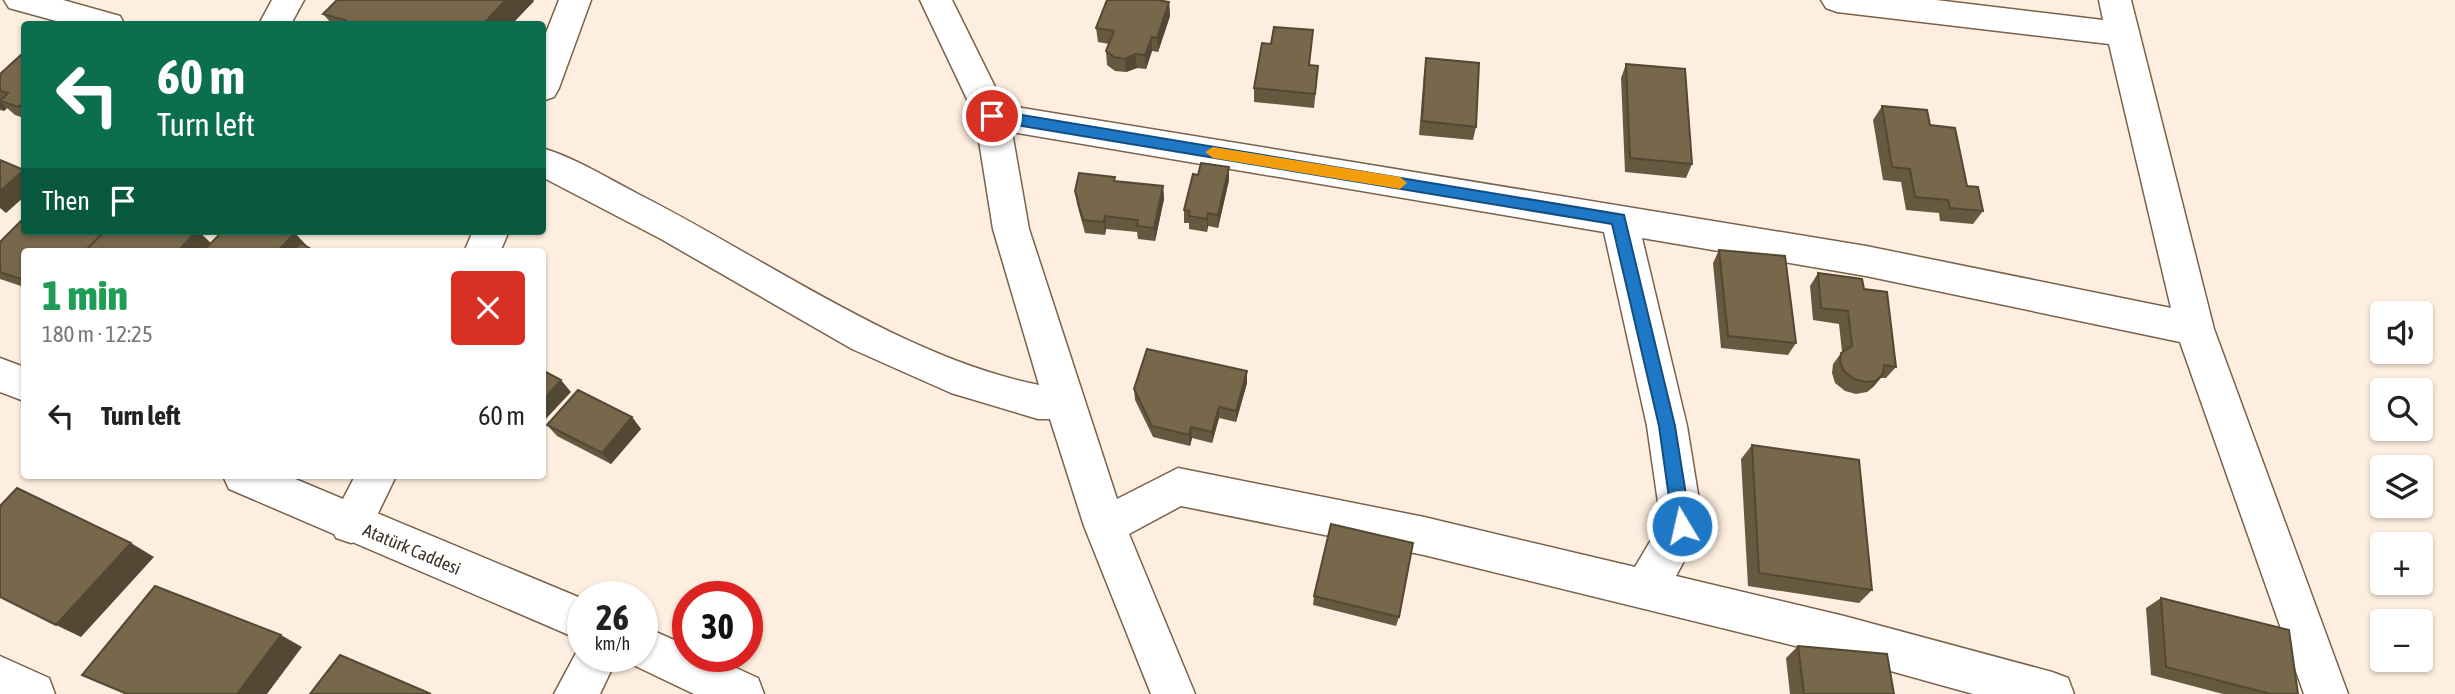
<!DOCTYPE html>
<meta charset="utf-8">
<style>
:root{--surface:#fff;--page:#f2f2f2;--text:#222;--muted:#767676}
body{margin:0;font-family:"Asap Condensed",sans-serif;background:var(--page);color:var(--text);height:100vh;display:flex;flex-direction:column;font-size:26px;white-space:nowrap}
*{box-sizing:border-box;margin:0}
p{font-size:23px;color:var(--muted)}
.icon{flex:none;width:38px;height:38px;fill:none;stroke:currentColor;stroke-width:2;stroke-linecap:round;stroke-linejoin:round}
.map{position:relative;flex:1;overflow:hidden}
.details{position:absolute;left:21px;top:248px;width:525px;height:231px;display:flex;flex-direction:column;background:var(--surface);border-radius:7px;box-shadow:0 2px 5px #0004}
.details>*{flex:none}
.hud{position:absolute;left:21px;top:21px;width:525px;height:214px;border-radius:7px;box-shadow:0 2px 5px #0004;background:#0b6e4f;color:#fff;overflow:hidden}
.fabs{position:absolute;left:2370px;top:301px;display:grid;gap:14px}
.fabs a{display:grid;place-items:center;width:63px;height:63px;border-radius:7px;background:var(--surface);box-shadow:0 2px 5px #0004;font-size:35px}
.speed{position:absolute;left:567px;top:581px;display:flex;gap:14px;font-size:35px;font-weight:700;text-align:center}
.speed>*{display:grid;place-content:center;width:91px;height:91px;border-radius:50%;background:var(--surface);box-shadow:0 2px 5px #0004;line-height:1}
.speed small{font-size:18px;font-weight:400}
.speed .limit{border:10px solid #d22;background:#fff;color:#111}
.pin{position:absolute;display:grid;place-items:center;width:60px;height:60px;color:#fff;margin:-30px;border:4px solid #fff;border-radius:50%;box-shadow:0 2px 7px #0007}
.me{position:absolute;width:77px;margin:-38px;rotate:351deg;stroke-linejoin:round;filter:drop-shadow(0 0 5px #0008)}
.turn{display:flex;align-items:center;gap:24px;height:147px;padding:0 21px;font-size:32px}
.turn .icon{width:91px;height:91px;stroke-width:2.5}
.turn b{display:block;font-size:49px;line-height:60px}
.then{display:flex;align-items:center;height:66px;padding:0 21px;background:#0003;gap:14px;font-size:26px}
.round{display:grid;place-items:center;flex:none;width:74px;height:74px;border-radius:7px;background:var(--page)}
.summary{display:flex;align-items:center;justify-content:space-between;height:119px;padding:0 21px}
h1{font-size:42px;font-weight:800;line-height:52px;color:#1e9e55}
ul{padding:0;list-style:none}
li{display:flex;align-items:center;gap:21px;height:98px;padding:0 21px}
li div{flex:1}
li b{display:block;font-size:26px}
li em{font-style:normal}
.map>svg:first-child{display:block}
</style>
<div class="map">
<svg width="2455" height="694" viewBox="0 0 2455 694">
<rect width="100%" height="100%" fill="#feeedf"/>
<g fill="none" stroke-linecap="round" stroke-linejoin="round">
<g stroke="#79614b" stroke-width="3">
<path id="street" d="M4 0H63L120 16 124 24H67L9 8Z
M272 0H304L291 24H259Z
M559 0H591L559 88 554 97 542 101V43Z
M920 0H952L1004 105 1866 246 2171 308 2109 44 1837 12 1826 8 1821 0H1936L2103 20 2099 0H2131L2214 329 2348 694H2304L2180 342 1866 276 1642 238 1687 426 1703 525 1676 576 1844 616 2052 672 2068 678 2074 694H1973L1844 658 1424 555 1181 506 1129 534 1195 694H1151L1084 526 1050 419H1038L951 393 852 349 661 239 542 177V148C576 158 607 178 638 194 763 257 902 358 1039 385L993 229 975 116ZM1012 132 1604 232 1647 426 1661 523 1635 567 1424 517 1178 468 1117 499 1029 229Z
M473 231H509L500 252H464Z
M355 476H396L366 538 351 543 336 538 330 524Z
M583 640V656H618L600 694H554Z
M0 656 49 678 55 694H0Z"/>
</g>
<g stroke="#79614b" stroke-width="3">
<path id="secondary" d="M0 358 24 367V401L0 392Z
M223 476H288L583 599V641L229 489Z
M642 626 688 646V656H710L758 678 764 694H694L627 662 624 656H642Z"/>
</g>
<use href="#street" fill="#fff" fill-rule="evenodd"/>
<use href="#secondary" fill="#fff" fill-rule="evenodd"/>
</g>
<path fill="#665940" d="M337 0H533L534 1 512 24H332L323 14Z
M1169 2 1170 16 1158 52 1152 51 1146 69 1137 68 1126 72 1115 71 1107 65 1106 51 1109 44 1098 42 1096 28Z
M1313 30 1309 65 1317 80 1314 108 1254 102V88L1271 44Z
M24 52V118L15 115 7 108 4 111 0 110V74Z
M1426 58 1476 127 1473 140 1419 135 1424 72Z
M1626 64 1692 164 1686 178 1625 172 1621 78Z
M1882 106 1930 125 1983 211 1973 224 1940 221 1939 213 1906 210 1901 182 1883 180 1873 120Z
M1229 180 1218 228 1208 226 1207 232 1189 229V223H1184V210Z
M1163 186 1164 199 1155 241 1138 239 1137 232 1106 229 1105 235 1085 233 1077 204 1075 191Z
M198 231 211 243 307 246 24 252V287L0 279V242Z
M1719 250 1796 343 1788 355 1721 348 1713 263Z
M1818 273 1864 289 1896 367 1886 378H1881L1874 386 1867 392 1856 394 1845 391 1835 383 1832 373 1833 364 1842 352 1839 324 1813 320 1810 286Z
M1247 383 1236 422 1219 418 1212 443 1192 438 1190 446 1153 437 1135 400 1134 389Z
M632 417 641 429 611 464 557 436 547 425Z
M1752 445 1872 590 1859 603 1748 586 1741 459Z
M1314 596 1399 617 1396 626 1313 605Z
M2161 598 2298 694H2223L2151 675 2146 608Z
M1798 646 1894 694H1790L1786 658Z"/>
<path fill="#534834" d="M506 0H533L534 1 512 24H483Z
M1169 2 1170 16 1158 52 1157 38Z
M1152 37V51L1146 69 1145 55Z
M1135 54 1137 68 1126 72 1125 59Z
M0 102 7 108 4 111 0 107Z
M24 102V112L19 107Z
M1229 167V180L1218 228V215Z
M24 170V197L6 213 0 208V191Z
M1163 186 1164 199 1155 241 1154 228Z
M1208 213V226L1207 232V219Z
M1105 216 1106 229 1105 235 1104 222Z
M198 231 216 248 213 252H177Z
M295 233 307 246 302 252H277Z
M1247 371V383L1236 422V411Z
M1883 374 1874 386 1867 392 1876 381Z
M561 380 571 392 542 423V401Z
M1219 407V418L1212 443V432Z
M632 417 641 429 611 464 602 453Z
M1191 427 1192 438 1190 446 1189 435Z
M131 543 154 557 81 637 56 625Z
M281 635 302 647 267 694H237Z"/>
<path fill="#77674b" stroke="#534834" stroke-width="2" d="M337 0H506L483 24H340L345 20 323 14Z
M1107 0H1158L1169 2 1157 38 1152 37 1145 55 1135 54 1125 59 1114 57 1106 51 1114 31 1096 28Z
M1274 27 1313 30 1309 65 1318 66 1315 94 1254 88 1262 43 1271 44Z
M24 52V102L19 107 0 101 8 93 0 91V74Z
M1426 58 1479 63 1476 127 1422 121Z
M1626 64 1685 69 1692 164 1630 158Z
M1882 106 1927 110 1930 125 1955 128 1967 186 1978 187 1983 211 1950 208 1948 200 1915 197 1910 169 1892 167Z
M0 160 24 170 0 191Z
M1201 163 1229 167 1218 215 1208 213 1207 219 1189 216 1190 211 1184 210 1193 174 1198 175Z
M1079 173 1115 177 1114 181 1163 186 1154 228 1137 226 1138 220 1105 216 1104 222 1083 220 1075 191Z
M24 218V231H105L84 252H24V280L0 272V242Z
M105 231H197L177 252H84Z
M223 231H289L295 233 277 252H202Z
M301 243 316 252H291Z
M1719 250 1785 256 1796 343 1728 336Z
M1818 273 1862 279 1864 289 1887 292 1896 367 1884 365 1883 374 1876 381 1865 382 1854 379 1844 371 1840 362 1841 353 1852 346 1848 311 1821 308Z
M1147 349 1247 371 1236 411 1219 407 1212 432 1191 427 1189 435 1152 426 1134 389Z
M542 370 561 380 542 401Z
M578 390 632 417 602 453 547 425Z
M1752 445 1859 460 1872 590 1759 573Z
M17 488 131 543 56 625 0 597V506Z
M1331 524 1413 543 1399 617 1314 596Z
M155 586 281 635 237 694H127L82 675Z
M2161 598 2289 630 2298 694H2271L2166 667Z
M1798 646 1887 654 1894 694H1804Z
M340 655 431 694H310Z"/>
<path fill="#1f78c5" stroke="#144e80" stroke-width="2" d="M992 110 1624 215 1675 426 1691 526 1688 531 1682 533 1676 531 1673 526 1659 426 1612 224 992 121 985 116Z"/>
<path fill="#f59e0b" d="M1213 147 1400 177 1407 183 1400 189 1213 158 1205 152Z"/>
<g text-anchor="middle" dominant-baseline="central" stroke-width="7" stroke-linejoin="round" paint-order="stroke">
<g font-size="18" fill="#3b3127" stroke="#fff">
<text transform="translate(412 549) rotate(23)">Atatürk Caddesi</text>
</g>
</g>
</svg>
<div class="fabs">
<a><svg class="icon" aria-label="sound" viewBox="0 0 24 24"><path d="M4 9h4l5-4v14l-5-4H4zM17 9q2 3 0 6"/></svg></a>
<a><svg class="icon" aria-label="search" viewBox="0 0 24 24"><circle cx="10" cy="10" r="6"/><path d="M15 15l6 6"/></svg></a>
<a><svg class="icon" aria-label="layers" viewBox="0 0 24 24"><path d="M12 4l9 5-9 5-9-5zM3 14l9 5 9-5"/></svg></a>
<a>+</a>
<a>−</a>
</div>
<div class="speed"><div>26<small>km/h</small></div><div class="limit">30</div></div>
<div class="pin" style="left:992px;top:116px;background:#d93025"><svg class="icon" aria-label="arrive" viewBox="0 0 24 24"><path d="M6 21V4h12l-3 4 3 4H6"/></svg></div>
<svg class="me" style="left:1682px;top:526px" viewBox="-20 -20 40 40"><circle r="17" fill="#1f78c5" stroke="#fff" stroke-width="3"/><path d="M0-11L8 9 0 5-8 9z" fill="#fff"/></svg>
<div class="hud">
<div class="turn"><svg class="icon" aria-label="left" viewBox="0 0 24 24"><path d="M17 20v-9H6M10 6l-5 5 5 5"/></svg><div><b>60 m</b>Turn left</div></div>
<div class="then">Then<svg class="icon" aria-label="arrive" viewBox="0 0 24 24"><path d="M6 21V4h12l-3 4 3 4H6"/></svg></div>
</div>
<section class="details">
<div class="summary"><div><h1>1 min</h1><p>180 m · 12:25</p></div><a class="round" style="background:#d93025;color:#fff"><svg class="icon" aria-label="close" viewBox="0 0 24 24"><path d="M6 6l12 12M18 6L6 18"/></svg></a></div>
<ul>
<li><svg class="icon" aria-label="left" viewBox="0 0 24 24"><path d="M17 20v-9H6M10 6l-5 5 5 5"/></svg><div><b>Turn left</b></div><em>60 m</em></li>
</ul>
</section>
</div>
